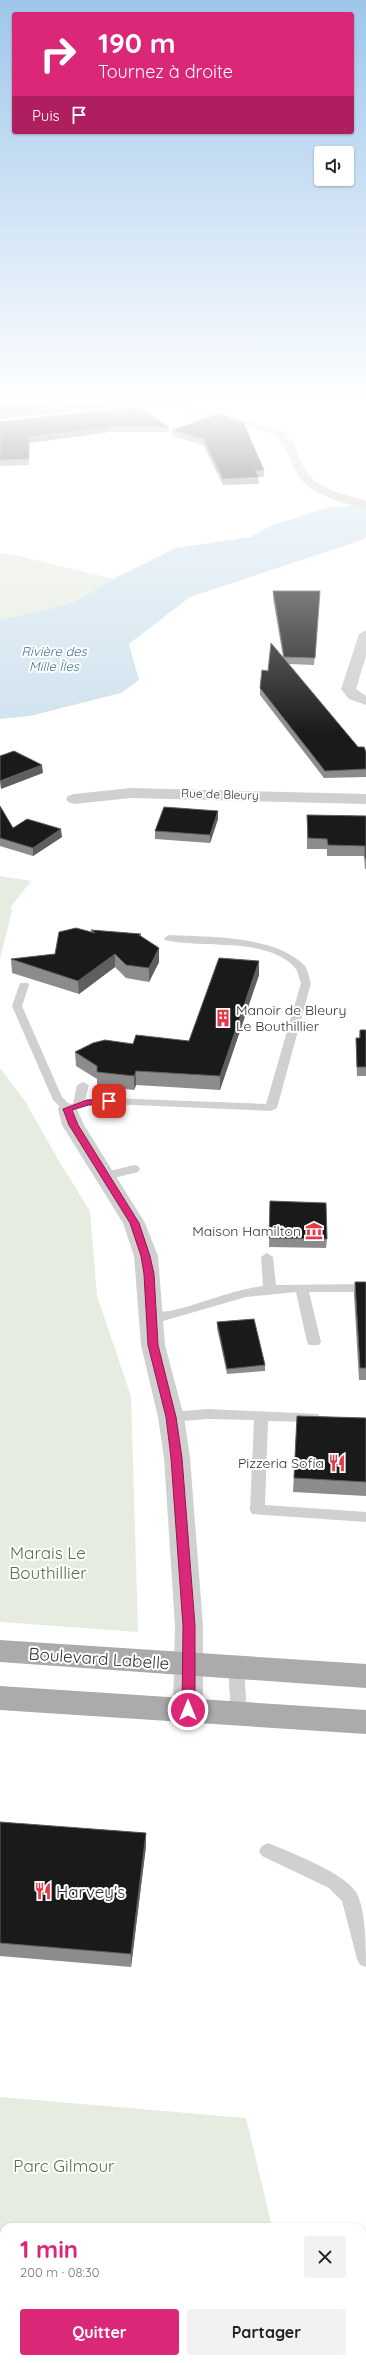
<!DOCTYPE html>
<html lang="fr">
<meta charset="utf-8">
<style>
:root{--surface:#fff;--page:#f2f2f2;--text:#222;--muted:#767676;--accent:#db2777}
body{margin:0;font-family:Quicksand,sans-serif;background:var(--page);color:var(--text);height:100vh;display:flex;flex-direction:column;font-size:15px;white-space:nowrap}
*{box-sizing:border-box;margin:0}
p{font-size:13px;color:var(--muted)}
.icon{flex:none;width:22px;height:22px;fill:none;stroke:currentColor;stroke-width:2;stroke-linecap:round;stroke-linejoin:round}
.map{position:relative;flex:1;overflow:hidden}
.panel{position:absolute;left:0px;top:2223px;width:366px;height:140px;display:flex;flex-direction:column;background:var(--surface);border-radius:12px 12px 0 0;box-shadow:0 1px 3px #0004}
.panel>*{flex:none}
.hud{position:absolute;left:12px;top:12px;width:342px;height:122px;border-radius:4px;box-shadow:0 1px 3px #0004;background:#db2777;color:#fff;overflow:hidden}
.controls{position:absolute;left:314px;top:146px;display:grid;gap:8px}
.controls a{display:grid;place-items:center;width:40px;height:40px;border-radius:4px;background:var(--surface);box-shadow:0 1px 3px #0004;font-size:20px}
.pin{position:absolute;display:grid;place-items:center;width:34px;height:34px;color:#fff;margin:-17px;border-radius:8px;box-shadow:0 2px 6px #0006}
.me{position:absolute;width:44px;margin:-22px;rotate:0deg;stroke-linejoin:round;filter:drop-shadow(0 0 3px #0008)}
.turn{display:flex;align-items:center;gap:14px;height:84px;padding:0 20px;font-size:18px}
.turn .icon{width:52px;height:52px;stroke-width:2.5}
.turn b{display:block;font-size:28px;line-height:34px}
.then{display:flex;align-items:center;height:38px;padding:0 20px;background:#0003;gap:8px;font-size:15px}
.round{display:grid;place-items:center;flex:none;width:42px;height:42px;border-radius:4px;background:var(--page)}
.head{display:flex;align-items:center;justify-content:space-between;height:68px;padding:0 20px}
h1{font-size:24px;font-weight:700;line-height:30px;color:var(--accent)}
.button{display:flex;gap:8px;margin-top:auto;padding:8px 20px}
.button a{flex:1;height:46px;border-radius:4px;background:var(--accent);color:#fff;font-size:16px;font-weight:700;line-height:46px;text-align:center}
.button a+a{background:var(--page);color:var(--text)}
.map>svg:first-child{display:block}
</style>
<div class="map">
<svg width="366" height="2363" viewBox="0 0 366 2363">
<rect width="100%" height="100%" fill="#fff"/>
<path fill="#e6ecdf" d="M0 553H6L113 579 72 603 0 620Z
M0 876 31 881 10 908 12 910 0 959Z
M0 1068 25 1101 60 1163 90 1211 97 1296 131 1396 138 1632 0 1622Z
M0 2097 246 2118 272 2227H4V2359H362V2302H366V2363H0Z"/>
<path fill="#cfe2ee" d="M366 505V537L359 541 190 597 129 644 139 680 121 693 30 716 0 719V620L72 603 113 579 176 548 251 537 270 526 330 507Z"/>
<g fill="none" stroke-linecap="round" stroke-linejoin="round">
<path fill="#d0d0d0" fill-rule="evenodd" d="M169 935C208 937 276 935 305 966 308 970 309 978 311 983L277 1108 271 1111 109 1104 88 1106 68 1112 64 1111 53 1100 12 1006 20 983H28L29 985 22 1006 62 1097 70 1105 73 1104 77 1085 83 1082 89 1085 85 1100 109 1098 266 1104 301 983C299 979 298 972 296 969 269 936 202 949 165 940L164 938Z
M134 1165 138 1166 140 1169 138 1172 106 1180 100 1176 102 1173Z
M267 1253 273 1257 276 1285 366 1284V1292H309L321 1342 319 1345H309L307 1342 296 1292 246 1297 163 1321 151 1322 144 1318C149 1311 163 1312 170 1311 202 1304 231 1290 263 1286L261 1257Z
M208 1409 318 1414 320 1417 318 1420 313 1422 268 1421 265 1505 366 1512V1522L252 1514 250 1510 254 1420 208 1419 171 1422 166 1420 164 1417 166 1414 171 1412Z
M236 1661 242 1663 244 1667 247 1714 245 1719 239 1721 233 1719 231 1714 228 1667 230 1663Z
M268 1843C290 1852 344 1873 356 1892 366 1910 366 1946 366 1967L360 1965 357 1959 342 1901 329 1888 262 1856 259 1851 262 1846Z"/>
<path fill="#d0d0d0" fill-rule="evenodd" d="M151 402H179L281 430C299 442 297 464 312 478 326 492 348 495 366 501V509C341 502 307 495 295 470 288 457 286 443 273 434L179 408H151L106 413 101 410 106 407Z
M366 630V656L356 689 366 696V705L349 699 341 689 359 634Z
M131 788 366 794V804L131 798 74 804 68 802 66 799 68 796 74 794Z
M68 1103 75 1105 84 1125 145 1223 158 1256 165 1345 184 1417 190 1458 203 1626V1710L199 1719 188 1722 177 1719 173 1710 175 1626 164 1458 158 1417 141 1345 134 1256 123 1223 62 1125 58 1109 61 1105Z"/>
<path fill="#ababab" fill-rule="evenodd" d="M0 1640 366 1664V1688L0 1662Z
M0 1686 366 1710V1734L0 1710Z"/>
</g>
<path fill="#8c8c8c" d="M219 414 264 470V477H258L259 484 223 485 203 445 172 436V430Z
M0 422 169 427V432H109L29 443V465L0 466Z
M273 591H320L314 665 289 664 358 747 366 752V777L324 778 260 695V688L283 657 273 598Z
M0 806 13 828 62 837 33 856 0 846Z
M307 815 366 816V869H365L364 856H327V849H307Z
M218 819 210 843 155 839V831Z
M91 930 141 934V937L159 962 149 982 126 978 115 967 79 994 12 973 11 959 55 954 92 933Z
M259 961V975L220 1090 136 1085 134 1090 97 1086V1079L76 1066 75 1052 133 1044 189 1041Z
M360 1030H366V1076H357L356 1046V1038H359Z
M270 1201 327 1239 326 1248 269 1247Z
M355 1282H366V1380H359L354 1294Z
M217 1322 265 1365V1371L227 1374 217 1328Z
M297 1416 366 1418V1496L293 1492Z
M0 1822 146 1833V1846L131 1967 0 1956Z"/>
<path fill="#5f5f5f" d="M102 402H125V405L0 419V414Z
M109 427V432L29 443V465V437Z
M42 765 43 773 1 789 0 781Z
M218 811V819L210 843V835Z
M61 829 62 837 33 856V848Z
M159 948V962L149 982V968Z
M115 954V967L79 994 78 981Z
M259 961V975L220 1090V1076Z
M136 1071V1085L134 1090V1076Z
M146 1833V1846L131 1967V1954Z"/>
<path fill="#1a1a1a" stroke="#5f5f5f" d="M0 402H102L0 414Z
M137 406 169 427H109L29 437V459L0 460V422Z
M219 414 243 422 264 470 255 471 259 477 223 479 203 439 172 430Z
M273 591H320L315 658 284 657Z
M271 643 358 747H364L366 752V769L325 771 260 688 262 670 268 671Z
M14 751 42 765 0 781V756Z
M0 806 13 828 27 819 61 829 33 848 0 838Z
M164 807 218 811 210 835 155 831Z
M307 815 366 816V858H365V846L328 845 327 839 308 838Z
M76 928 95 933 91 930 141 934 139 935 159 948 149 968 126 965 115 954 78 981 11 959 55 954 59 932Z
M219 958 259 961 220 1076 136 1071 134 1076 97 1072V1066L75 1052 93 1043 105 1040 133 1044 136 1035 189 1041Z
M360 1030H366V1067H357L356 1038H360Z
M270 1201 326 1203 327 1239 269 1238Z
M355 1282H366V1368H360Z
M254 1319 265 1365 227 1369 217 1322Z
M297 1416 366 1418V1482L294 1478Z
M0 1822 146 1833 131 1954 0 1943Z"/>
<linearGradient id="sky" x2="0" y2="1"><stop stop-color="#9ec6ea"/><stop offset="0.55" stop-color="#fff"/><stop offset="1" stop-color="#fff" stop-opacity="0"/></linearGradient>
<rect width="366" height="733" fill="url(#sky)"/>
<path fill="#db2777" stroke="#8e194d" d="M109 1099 114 1101 112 1103 88 1105 72 1110 78 1125 139 1223 150 1256 154 1274 158 1345 176 1417 182 1458 195 1626V1710L188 1715 182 1710 183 1626 171 1458 166 1417 148 1345 144 1274 141 1256 130 1223 69 1125 63 1109 87 1100Z"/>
<defs>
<g id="building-bare" transform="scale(1.38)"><path d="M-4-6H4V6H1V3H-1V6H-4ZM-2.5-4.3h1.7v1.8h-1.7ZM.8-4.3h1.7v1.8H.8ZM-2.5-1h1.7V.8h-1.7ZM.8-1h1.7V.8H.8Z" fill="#e63946" stroke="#fff" stroke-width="2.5" paint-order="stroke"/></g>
<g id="museum-bare" transform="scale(1.38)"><path d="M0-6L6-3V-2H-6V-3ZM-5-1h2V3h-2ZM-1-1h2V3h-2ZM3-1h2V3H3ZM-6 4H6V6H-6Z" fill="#e63946" stroke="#fff" stroke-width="2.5" paint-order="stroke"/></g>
<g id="restaurant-bare" transform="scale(1.38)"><path d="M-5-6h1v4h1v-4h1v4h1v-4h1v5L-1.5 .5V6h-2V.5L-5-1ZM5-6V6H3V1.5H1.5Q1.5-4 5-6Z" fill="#e63946" stroke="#fff" stroke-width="2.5" paint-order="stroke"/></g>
</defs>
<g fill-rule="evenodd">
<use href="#building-bare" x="223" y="1018"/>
<use href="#museum-bare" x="314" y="1231"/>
<use href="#restaurant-bare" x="337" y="1463"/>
<use href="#restaurant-bare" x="43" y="1891"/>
</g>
<g text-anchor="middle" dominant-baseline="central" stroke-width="4" stroke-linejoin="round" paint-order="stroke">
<g font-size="12" fill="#333" stroke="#fff">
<text transform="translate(220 794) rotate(2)">Rue de Bleury</text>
</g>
<g font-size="13" font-style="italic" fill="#3f7597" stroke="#fff">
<text x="54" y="651">Rivière des<tspan x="54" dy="15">Mille Îles</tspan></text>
</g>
<g font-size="14" fill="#333" stroke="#fff" text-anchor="end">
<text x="236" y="1010" text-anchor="start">Manoir de Bleury<tspan x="236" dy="16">Le Bouthillier</tspan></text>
<text x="301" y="1231">Maison Hamilton</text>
<text x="324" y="1463">Pizzeria Sofia</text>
</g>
<g font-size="17" fill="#56703f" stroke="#fff">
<text x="48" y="1552">Marais Le<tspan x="48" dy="20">Bouthillier</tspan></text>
<text x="64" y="2165">Parc Gilmour</text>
</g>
<g font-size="17" fill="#333" stroke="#fff">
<text transform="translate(99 1658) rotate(4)">Boulevard Labelle</text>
</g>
<g font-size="17" fill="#333" stroke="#fff" text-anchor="start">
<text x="56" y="1891">Harvey's</text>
</g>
</g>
</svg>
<div class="controls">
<a><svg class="icon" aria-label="sound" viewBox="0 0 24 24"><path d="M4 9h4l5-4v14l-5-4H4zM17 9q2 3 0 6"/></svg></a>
</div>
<div class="pin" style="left:109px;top:1101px;background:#d93025"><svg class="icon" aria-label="arrive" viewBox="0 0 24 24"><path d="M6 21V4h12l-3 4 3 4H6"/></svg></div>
<svg class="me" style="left:188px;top:1710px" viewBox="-20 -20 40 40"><circle r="17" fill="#db2777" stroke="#fff" stroke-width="3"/><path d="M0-11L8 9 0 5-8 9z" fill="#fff"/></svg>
<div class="hud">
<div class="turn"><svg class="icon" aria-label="right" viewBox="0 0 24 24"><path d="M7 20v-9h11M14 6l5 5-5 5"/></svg><div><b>190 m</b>Tournez à droite</div></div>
<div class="then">Puis<svg class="icon" aria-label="arrive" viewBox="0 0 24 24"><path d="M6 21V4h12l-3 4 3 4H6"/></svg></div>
</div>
<section class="panel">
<div class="head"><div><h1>1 min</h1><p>200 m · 08:30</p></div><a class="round"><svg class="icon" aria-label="close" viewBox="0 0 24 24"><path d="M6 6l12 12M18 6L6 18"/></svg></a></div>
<div class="button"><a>Quitter</a><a>Partager</a></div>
</section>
</div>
